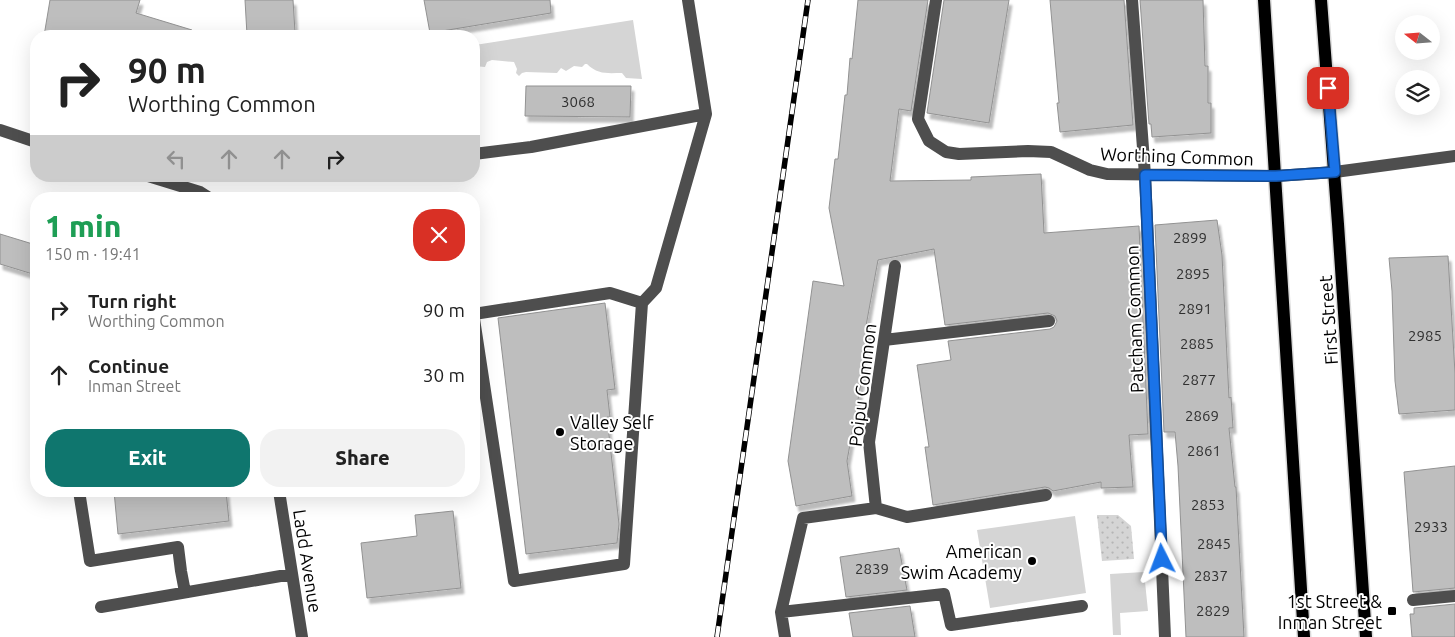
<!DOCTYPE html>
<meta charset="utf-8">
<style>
:root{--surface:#fff;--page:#f2f2f2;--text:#222;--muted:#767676;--accent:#0f766e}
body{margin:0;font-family:Ubuntu,sans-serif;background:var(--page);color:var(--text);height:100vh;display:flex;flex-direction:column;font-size:19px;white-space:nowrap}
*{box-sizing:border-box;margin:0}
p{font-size:16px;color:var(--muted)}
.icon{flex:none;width:28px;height:28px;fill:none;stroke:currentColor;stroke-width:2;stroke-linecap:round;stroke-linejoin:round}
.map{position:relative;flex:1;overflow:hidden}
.side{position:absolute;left:30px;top:192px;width:450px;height:305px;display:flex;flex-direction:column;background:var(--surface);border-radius:20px;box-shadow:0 5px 20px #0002}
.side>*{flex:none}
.top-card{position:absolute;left:30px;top:30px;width:450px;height:152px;border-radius:20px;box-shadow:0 5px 20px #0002;background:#fff;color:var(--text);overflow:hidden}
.needle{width:32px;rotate:287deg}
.controls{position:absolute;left:1395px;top:15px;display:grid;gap:10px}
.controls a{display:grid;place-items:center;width:45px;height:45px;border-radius:50%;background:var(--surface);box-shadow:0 5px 20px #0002;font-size:25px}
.pin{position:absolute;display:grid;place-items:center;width:42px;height:42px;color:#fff;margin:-21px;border-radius:10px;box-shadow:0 2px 8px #0006}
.me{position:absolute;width:55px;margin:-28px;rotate:357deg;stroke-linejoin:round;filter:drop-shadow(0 0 4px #0008)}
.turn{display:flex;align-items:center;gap:18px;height:105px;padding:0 15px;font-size:22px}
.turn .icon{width:65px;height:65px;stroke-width:2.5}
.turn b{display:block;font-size:35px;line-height:42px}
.lanes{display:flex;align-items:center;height:48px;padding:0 15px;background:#0003;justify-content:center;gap:25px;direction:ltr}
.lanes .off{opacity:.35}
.round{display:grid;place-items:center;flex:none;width:52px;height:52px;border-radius:20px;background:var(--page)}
.headline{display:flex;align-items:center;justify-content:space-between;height:85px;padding:0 15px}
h1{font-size:30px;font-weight:800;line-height:38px;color:#1e9e55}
.button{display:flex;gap:10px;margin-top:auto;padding:10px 15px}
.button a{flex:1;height:58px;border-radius:20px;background:var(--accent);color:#fff;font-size:20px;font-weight:800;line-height:58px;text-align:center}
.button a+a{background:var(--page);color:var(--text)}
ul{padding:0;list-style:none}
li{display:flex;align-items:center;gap:15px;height:65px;padding:0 15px}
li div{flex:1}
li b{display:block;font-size:19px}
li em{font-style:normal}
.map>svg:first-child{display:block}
</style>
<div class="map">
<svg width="1455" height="637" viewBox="0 0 1455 637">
<defs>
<pattern id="park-dots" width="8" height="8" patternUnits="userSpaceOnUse" patternTransform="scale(1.25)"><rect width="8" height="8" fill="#d5d5d5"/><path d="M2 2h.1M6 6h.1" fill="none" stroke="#b5b5b5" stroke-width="1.8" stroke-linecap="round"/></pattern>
<filter id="shadow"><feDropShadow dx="3" dy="5.5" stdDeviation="1" flood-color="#0004"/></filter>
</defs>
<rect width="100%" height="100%" fill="#fff"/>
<path fill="#d5d5d5" d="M633 20 642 79 626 78 622 73C608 73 598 75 587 64H585L582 67 574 66 566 71 561 68 557 73 526 72 522 73 519 76 516 73 517 69 514 62 492 60 487 62 485 67 474 66 475 45Z
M1075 516 1086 593 990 608 977 530Z
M1144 572 1148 611 1120 613 1121 635H1113L1110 574Z"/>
<path fill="url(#park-dots)" d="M1097 515H1118L1131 526 1134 559 1102 561Z"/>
<path fill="#bebebe" stroke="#929292" filter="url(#shadow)" d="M50 0H140L136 13 192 30V36H44Z
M245 0H293L295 32 247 35Z
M424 0H550L551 13 430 33Z
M858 0H928L911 111 899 109 890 181 971 180V177L1041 174 1044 233 1139 226 1148 434 1129 435 1133 487 1101 488V482L1053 491 1049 488 1045 487 933 505 925 447H929L917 365 951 360 948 341 1050 329 1054 327 1057 321 1055 316 1048 313 945 325 934 249 878 260 866 326 871 327 847 461 852 496 796 506 788 461 813 281 844 286 829 208 835 159H838L845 95H847L850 58 852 59Z
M944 0H1009L989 123 927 113Z
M1050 0H1124L1133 125 1060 132 1057 103H1059Z
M1140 0H1203L1205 66H1208V103H1211V133L1152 137 1151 124H1149Z
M526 86H631L630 117 525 116Z
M1217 220 1222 255 1229 398 1231 397 1233 428H1229L1235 487H1236L1244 637H1186L1178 466 1175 432H1164L1155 225Z
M0 234 36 245V275L0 264Z
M1448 256 1455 373V410L1399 414 1395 381 1392 291 1389 258Z
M605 303 615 389 607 390 610 417H607L619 524 617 543 526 554 498 318Z
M1455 466V588L1413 592 1404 472Z
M114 491H226L229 521 118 534Z
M453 511 461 588 367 598 361 543 417 536 415 515Z
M899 548 907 590 846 597 840 557Z
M1455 604V637H1412L1410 614H1414V608Z
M910 606 915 637H853L849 613Z"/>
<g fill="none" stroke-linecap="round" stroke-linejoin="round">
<g stroke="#dbdbdb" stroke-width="15">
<path id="major" d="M1264 0 1304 637
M1321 0 1338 224 1366 637"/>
</g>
<path stroke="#4e4e4e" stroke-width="12" d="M936 0 918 119 929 141 946 152 959 154 1028 151 1051 152 1090 170 1107 174 1276 176 1335 172 1455 156
M1132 0 1145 175 1165 637
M0 130 36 142
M474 154 531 147 706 114
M148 176 200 192 211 199
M474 314 610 293 642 303
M474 319 514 581 624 564 642 303 656 288 706 114 688 0
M884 340 1049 321
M79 491 90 561 178 547 181 571 185 592
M279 491 302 637
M876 508 869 442 895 266
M1413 600 1455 596
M101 607 292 574
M781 612 944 594 951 625 1082 606
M785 637 781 612 803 518 876 508 907 517 1046 495"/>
<use href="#major" stroke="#000" stroke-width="12"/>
<g stroke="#000" stroke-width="5.5">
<path id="rail" d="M717 637 808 0"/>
</g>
<use href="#rail" stroke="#fff" stroke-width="4" stroke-dasharray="11" stroke-linecap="butt"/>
</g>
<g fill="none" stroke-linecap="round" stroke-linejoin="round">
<g stroke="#114b97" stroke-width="12">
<path id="route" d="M1162 559 1145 175 1276 176 1335 172 1328 88"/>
</g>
<use href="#route" stroke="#1a73e8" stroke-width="9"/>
</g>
<g fill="#000" stroke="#fff" stroke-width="2">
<circle cx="560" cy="432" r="5"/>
<circle cx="1032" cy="561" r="5"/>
<rect x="1387" y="606" width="10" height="10" rx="2.5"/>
</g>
<g text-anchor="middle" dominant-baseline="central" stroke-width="4" stroke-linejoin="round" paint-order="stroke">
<g font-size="15" fill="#303030">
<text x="578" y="101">3068</text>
<text x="1190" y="237">2899</text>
<text x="1193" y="273">2895</text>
<text x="1195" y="308">2891</text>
<text x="1425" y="335">2985</text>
<text x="1197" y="343">2885</text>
<text x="1199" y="379">2877</text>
<text x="1202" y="415">2869</text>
<text x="1204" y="450">2861</text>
<text x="1208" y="504">2853</text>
<text x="1431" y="526">2933</text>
<text x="1214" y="543">2845</text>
<text x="872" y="568">2839</text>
<text x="1211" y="575">2837</text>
<text x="1213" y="610">2829</text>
</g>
<g font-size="18" fill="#000" stroke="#fff">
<text transform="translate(1177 156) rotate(2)">Worthing Common</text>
<text transform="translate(1134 319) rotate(-92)">Patcham Common</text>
<text transform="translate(1328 320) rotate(-94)">First Street</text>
<text transform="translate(862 385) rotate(-83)">Poipu Common</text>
<text transform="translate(308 561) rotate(81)">Ladd Avenue</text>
</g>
<g font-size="18" fill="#000" stroke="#fff" text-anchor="end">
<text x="570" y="422" text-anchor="start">Valley Self<tspan x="570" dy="21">Storage</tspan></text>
<text x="1022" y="551">American<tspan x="1022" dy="21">Swim Academy</tspan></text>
<text x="1382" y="601">1st Street &amp;<tspan x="1382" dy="21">Inman Street</tspan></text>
</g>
</g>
</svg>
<div class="controls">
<a><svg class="needle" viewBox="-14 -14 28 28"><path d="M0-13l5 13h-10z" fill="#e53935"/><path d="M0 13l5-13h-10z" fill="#767676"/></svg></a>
<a><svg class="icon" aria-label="layers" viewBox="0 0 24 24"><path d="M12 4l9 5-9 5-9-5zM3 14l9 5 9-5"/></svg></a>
</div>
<div class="pin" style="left:1328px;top:88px;background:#d93025"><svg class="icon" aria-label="arrive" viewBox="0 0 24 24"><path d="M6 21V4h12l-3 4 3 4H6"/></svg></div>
<svg class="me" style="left:1162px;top:559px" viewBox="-20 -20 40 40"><path d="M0-17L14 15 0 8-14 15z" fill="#1a73e8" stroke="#fff" stroke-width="4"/></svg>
<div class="top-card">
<div class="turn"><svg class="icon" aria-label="right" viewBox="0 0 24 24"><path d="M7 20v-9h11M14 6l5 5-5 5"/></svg><div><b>90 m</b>Worthing Common</div></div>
<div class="lanes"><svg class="icon off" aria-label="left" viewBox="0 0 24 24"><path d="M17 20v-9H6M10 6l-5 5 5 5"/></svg><svg class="icon off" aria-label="ahead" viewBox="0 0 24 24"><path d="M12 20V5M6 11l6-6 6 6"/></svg><svg class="icon off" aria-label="ahead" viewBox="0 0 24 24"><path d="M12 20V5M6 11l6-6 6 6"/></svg><svg class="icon" aria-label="right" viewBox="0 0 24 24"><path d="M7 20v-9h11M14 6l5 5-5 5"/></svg></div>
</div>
<section class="side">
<div class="headline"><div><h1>1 min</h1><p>150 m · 19:41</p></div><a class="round" style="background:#d93025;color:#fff"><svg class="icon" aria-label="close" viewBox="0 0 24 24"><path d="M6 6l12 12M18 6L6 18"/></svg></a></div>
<ul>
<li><svg class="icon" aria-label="right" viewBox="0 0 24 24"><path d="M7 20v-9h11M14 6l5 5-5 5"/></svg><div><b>Turn right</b><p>Worthing Common</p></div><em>90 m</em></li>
<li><svg class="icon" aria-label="ahead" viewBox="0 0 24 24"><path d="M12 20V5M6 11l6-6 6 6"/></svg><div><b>Continue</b><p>Inman Street</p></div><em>30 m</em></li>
</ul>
<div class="button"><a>Exit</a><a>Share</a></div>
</section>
</div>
